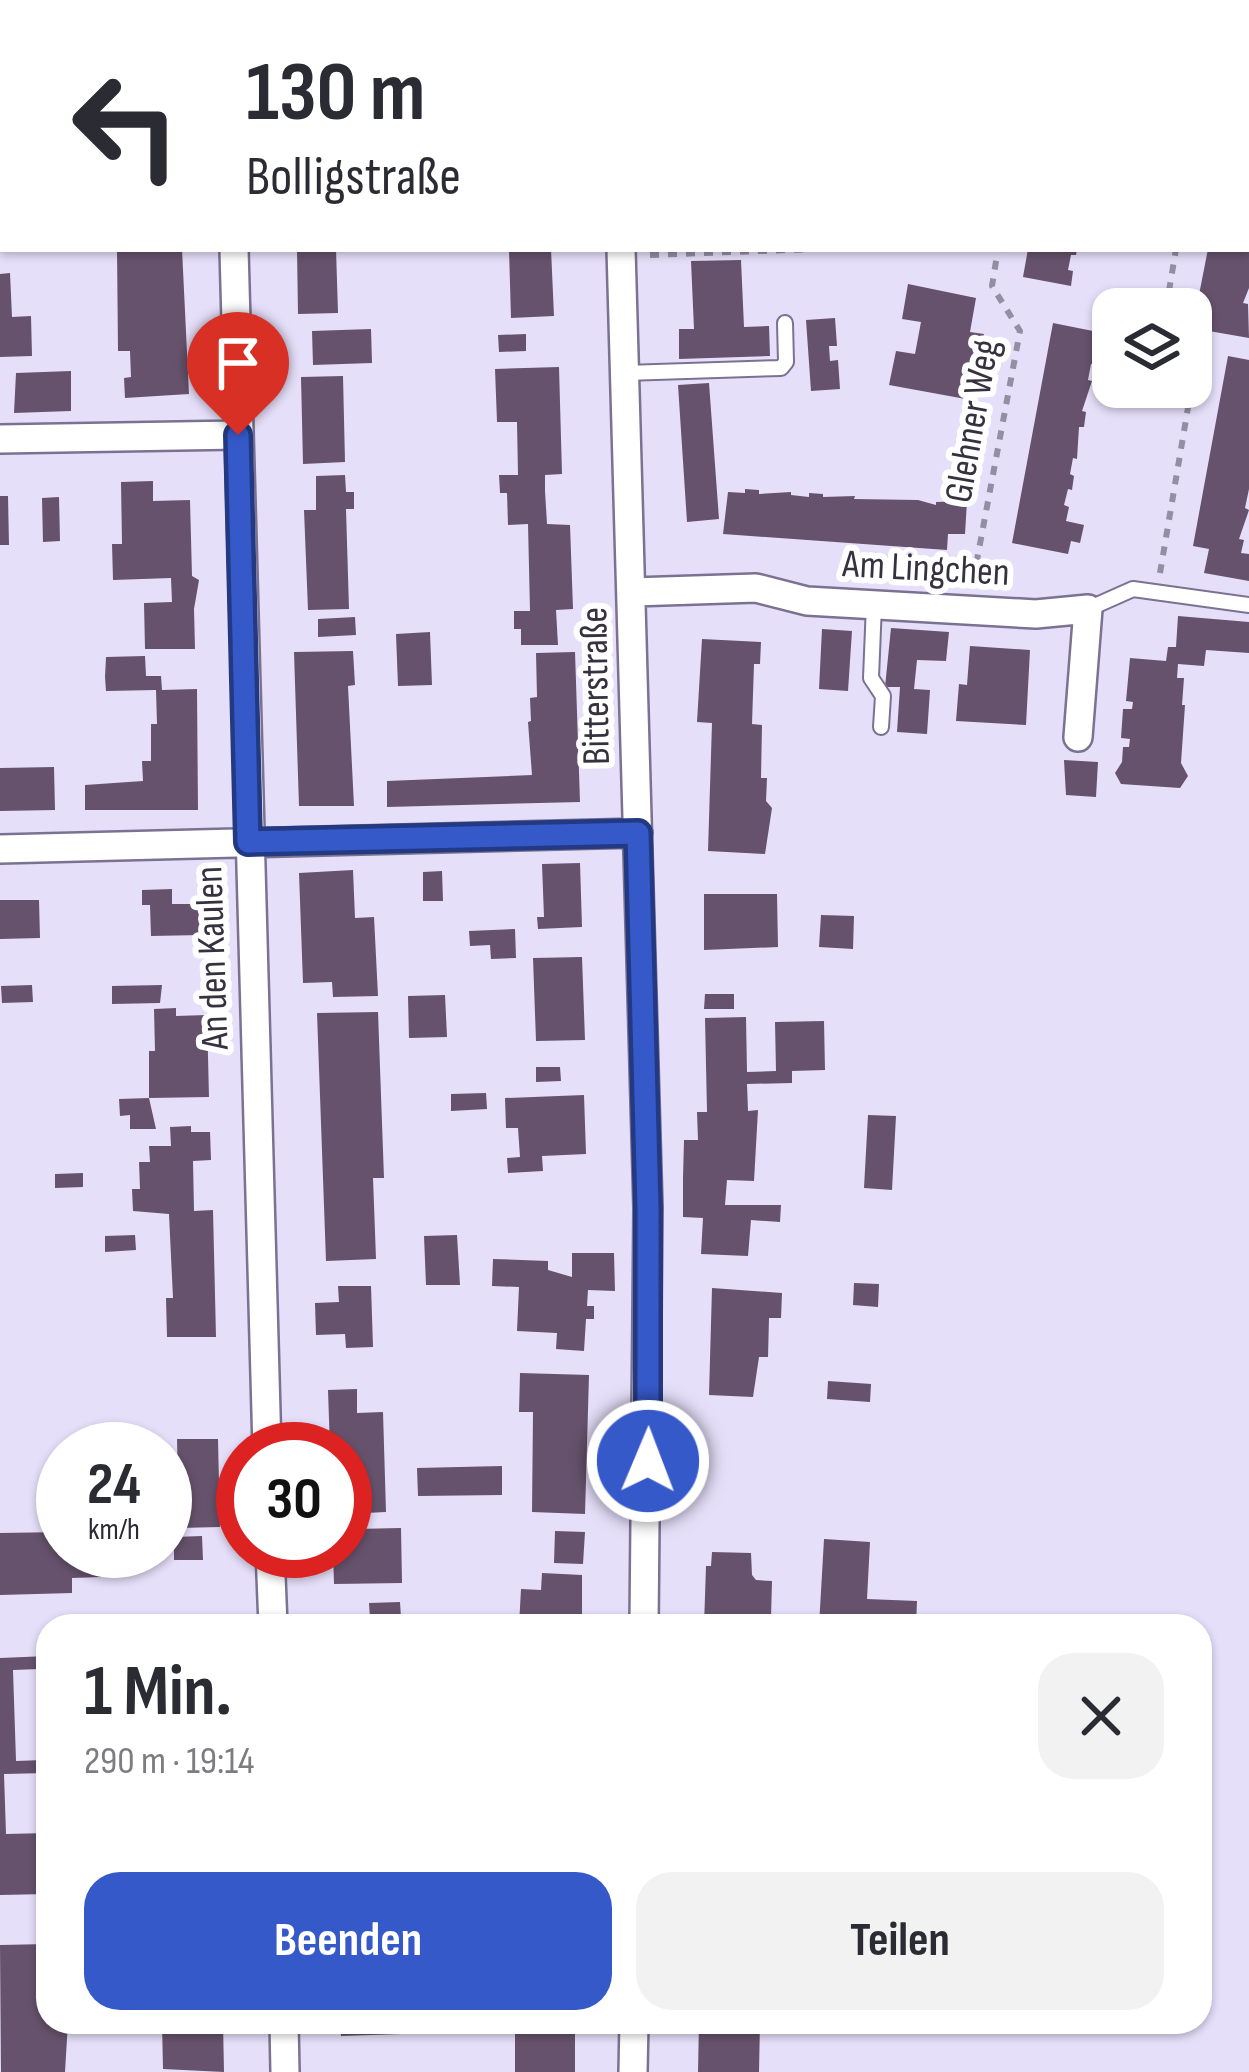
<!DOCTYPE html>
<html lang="de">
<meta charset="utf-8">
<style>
:root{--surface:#fff;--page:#f2f2f3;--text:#2b2b33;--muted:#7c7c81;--accent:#3659ca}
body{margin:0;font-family:"Sofia Sans Condensed",sans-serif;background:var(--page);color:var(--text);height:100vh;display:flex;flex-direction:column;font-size:45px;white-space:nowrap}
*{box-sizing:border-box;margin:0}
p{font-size:39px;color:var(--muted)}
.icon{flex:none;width:66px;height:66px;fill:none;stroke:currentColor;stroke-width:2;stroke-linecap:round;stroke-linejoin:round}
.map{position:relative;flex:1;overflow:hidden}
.side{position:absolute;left:36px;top:1614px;width:1176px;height:420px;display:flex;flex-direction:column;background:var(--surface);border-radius:36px;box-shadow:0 3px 9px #0004}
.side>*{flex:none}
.hud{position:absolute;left:0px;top:0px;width:1251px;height:252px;box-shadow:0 3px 9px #0004;background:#fff;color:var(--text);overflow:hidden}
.fabs{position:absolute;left:1092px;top:288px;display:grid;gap:24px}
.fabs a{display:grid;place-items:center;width:120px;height:120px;border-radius:24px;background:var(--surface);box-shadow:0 3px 9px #0004;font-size:60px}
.speed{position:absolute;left:36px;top:1422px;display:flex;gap:24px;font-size:60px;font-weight:700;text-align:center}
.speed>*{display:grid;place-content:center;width:156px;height:156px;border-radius:50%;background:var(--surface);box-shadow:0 3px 9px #0004;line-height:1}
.speed small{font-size:30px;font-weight:400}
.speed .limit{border:18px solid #d22;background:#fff;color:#111}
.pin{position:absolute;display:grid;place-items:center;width:102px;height:102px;color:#fff;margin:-123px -51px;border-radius:50% 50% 50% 0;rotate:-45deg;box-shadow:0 0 12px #0007}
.pin .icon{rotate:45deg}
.me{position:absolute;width:132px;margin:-66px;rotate:1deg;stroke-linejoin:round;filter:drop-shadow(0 0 9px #0008)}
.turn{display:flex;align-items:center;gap:42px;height:252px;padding:0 48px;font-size:54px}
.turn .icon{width:156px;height:156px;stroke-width:2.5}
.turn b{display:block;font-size:84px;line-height:102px}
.round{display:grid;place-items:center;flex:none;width:126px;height:126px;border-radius:36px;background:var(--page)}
.overview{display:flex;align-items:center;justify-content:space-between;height:204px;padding:0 48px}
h1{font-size:72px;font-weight:700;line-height:90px}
.primary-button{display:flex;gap:24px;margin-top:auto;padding:24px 48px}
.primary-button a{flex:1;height:138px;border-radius:36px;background:var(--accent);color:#fff;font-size:48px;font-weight:700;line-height:138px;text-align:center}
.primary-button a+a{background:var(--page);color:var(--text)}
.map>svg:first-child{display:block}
</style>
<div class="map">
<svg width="1249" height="2072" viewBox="0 0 1249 2072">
<rect width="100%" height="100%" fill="#e6dffa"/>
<path fill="#66526c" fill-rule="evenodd" d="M117 249H182L189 394 125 398 124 378 131 377 130 351H118Z
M297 249H336L338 313 298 314Z
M509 249H551L554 316 511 318Z
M1028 249H1077L1076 255H1071L1068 270 1073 271 1071 286 1023 277Z
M1208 249H1249V288L1243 303 1248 304 1249 338 1209 331 1212 313 1196 310Z
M741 260 744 327 769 326 770 356 679 359V329H694L691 261Z
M10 273 12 317 31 316 32 356 0 357V274Z
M908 284 976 298 970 332 984 334 971 400 889 385 896 351 915 354 921 322 902 319Z
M835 318 837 346H829L830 361 838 360 840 389 811 391 806 320Z
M1053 323 1113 335V368L1091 364 1088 380 1092 381 1082 411 1086 412 1084 427H1079L1077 459 1073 458 1070 474 1074 476 1072 490 1068 489 1064 505 1069 507 1066 521 1084 525 1080 543 1071 541 1068 554 1012 543Z
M371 329 372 363 313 365 312 331Z
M526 334V351L499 352 498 335Z
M1228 356 1249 360V489L1245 508 1249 510 1239 539 1244 540 1241 553 1249 554V581L1204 573 1209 549 1193 546Z
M559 367 562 474 545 475V491L547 524 570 525 573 609 556 610 558 645H521V629H514V611H530L528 524 508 525 507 493H500L499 475H518L517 422H497L495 369Z
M71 371V411L14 413 16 373Z
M343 376 345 462 303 464 301 377Z
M709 383 719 519 687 522 678 385Z
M345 475 346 492H354V509H346L349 609 308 610 304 510H316V476Z
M153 481V501L190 500 192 576 199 580 194 609 195 649H145L144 603 172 602 171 578 113 580 112 544H122L121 482Z
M745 489 759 490V494L791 492V495L809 497V493L823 494V497L855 496 854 499 918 500 936 505V502L967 501 965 534H948L947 550 723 534 728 492 745 493Z
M0 496H8L9 545H0Z
M59 497 60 541 43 542 42 498Z
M1178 616 1249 622V653L1206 650 1204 666 1178 664 1177 678H1184L1182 705H1185L1181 763 1188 776 1180 788 1121 784 1115 773 1122 762 1123 747H1129L1130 739 1121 738 1123 709H1132L1133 702 1126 701 1130 658 1166 661 1168 647H1176Z
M355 617 356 635 318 637V619Z
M891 628 949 632 946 661 917 660 914 689 930 690 927 734 897 732 900 687H885Z
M822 629 852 631 848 691 819 689Z
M430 632 432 685 398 686 396 634Z
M702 639 761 642 760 664H754L752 724 762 725 761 778H767L766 801 772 808 765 854 708 851 712 723 697 722Z
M970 646 1030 650 1026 725 956 721 959 684 967 685Z
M353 651 355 685 348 686 354 806H299L294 652Z
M575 652 580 802 387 807V781L532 775 528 722 531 721 530 698 537 697 536 653Z
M145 656 146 676H161L162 690 197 689 198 810H85V785L143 781 142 761H151V724H157L156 690 106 691 105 677 106 657Z
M1064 760 1098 762 1096 797 1066 795Z
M54 767 55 810 0 811V768Z
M580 863 582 927 538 929 537 917H544L542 864Z
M353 870 355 918 374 917 378 996 333 997 332 982 303 983 299 873Z
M442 871 443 901H423V872Z
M172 889V904H202V935L151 936 150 905H142V890Z
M704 894H777L778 947 704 950Z
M0 900H39L40 938 0 939Z
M821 915 854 916 853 949 819 947Z
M515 929 516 958 491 959 490 945 470 946 469 931Z
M582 957 585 1040 536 1041 533 958Z
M32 985 33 1002 2 1003 1 986Z
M162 985 160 1003 112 1004V986Z
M705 994H734V1009H704Z
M445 995 447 1037 409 1038 408 996Z
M176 1008V1016L207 1015 209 1097 149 1098 156 1129H130V1115L120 1116 119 1099 149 1098V1051H155L154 1009Z
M378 1012 384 1178H373L376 1259 326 1261 317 1013Z
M746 1017 747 1072 776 1071 775 1022 824 1021 825 1070 792 1071V1083L747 1084 748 1111 758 1110 754 1181 727 1180 725 1205H781L780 1222 751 1220 748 1256 701 1254 703 1218 683 1217V1178L684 1140H698L697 1112H707L705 1018Z
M536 1067H560L561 1081 536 1082Z
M486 1093 487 1109 451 1111V1094Z
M584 1095 586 1154 542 1156 543 1171 508 1173 507 1158 520 1157 518 1128H506L505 1098Z
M868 1115 896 1116 892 1190 864 1188Z
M191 1126V1132H210L211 1160 193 1161 194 1211 213 1210 216 1337H167L166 1298H173L169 1214 133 1211 132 1189H140L139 1162H150L149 1146H171L170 1127Z
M83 1173V1187L55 1188V1174Z
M135 1235 136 1250 105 1252V1236Z
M457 1235 460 1285H426L424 1236Z
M572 1253H614L615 1291 588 1290 587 1306H594V1319H586L584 1351 556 1349 557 1333 517 1331 519 1287 492 1286 493 1259 548 1261V1270L572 1277Z
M854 1283 879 1284 878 1307 853 1305Z
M338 1286H371L373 1347 346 1348 345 1334 316 1335 315 1303 339 1302Z
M712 1288 782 1293 781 1318H769L768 1357H759L753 1397 709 1395Z
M520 1373 589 1375 585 1514 532 1512 533 1412H519Z
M828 1381 871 1384 870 1402 827 1399Z
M357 1389V1413L383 1412 386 1512 345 1514V1449H330L328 1390Z
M177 1439H218L220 1527 179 1528Z
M502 1466V1495L418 1496 417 1468Z
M401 1528 402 1583 334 1584 333 1551H345V1544H355V1529Z
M555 1531 585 1532 583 1564 554 1563Z
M63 1532V1551H101V1577L72 1578V1593L0 1595V1533Z
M202 1536 203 1560H174V1537Z
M824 1539 870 1542 867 1599 917 1601 916 1626H819Z
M712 1552 751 1553 752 1575 756 1580 772 1581 771 1618H766V1626H704L706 1566H711Z
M542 1573 582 1575V1626H519L521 1589 541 1590Z
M400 1602 401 1618H390V1626H336V1619H370L369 1603Z
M48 1656V1773L4 1774 6 1834 48 1833V1894L0 1895V1658ZM40 1669 43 1760 16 1761 13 1670Z
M48 1944V2022H68L65 2072H1L0 1945Z
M162 2022H223L224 2072 163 2069Z
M340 2022H402V2034L341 2036Z
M515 2022H575V2072H515Z
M699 2022H760L759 2072H698Z"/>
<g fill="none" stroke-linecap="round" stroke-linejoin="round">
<g stroke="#7b7291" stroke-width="18">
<path id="lane" d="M625 373 781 368 786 362 785 323
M874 604 871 678 883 696 881 727
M1088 609 1133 589 1249 605"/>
</g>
<g stroke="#7b7291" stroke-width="32">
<path id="street" d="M224 0V3
M801 0 833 3
M620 3 621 0
M1248 73H1249
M234 249 267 1449
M621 249 648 1208 644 1626
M0 439 238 435
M633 592 756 588 807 601 1036 614 1088 609 1078 737
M0 849 638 833
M270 1551 273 1626
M284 2022 285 2072
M633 2072 634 2022"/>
</g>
<path stroke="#948ea3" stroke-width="6" stroke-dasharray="9 9" stroke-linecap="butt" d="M509 0 510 3
M650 255 814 249
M1166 309 1176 249
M1160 573 1192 384 1191 352
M973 581 1020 331 992 286 998 249"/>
<use href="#lane" stroke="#fff" stroke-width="14"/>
<use href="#street" stroke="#fff" stroke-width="27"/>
</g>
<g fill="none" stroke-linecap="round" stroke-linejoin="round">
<g stroke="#233a83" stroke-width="30">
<path id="route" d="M238 435 248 842 638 833 648 1208V1461"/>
</g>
<use href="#route" stroke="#3659ca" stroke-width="21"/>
</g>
<g text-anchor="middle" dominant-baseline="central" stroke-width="12" stroke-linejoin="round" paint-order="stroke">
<g font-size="39" fill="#35313e" stroke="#fff">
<text transform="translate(973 421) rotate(-80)">Glehner Weg</text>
<text transform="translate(926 569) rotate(3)">Am Lingchen</text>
<text transform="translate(596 686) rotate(-91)">Bitterstraße</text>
<text transform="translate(213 958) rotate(-92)">An den Kaulen</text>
</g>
</g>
</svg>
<div class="fabs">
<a><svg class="icon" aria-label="layers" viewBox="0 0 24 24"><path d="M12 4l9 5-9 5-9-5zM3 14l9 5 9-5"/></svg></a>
</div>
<div class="speed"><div>24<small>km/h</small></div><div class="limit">30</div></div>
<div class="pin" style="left:238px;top:435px;background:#d93025"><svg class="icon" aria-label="arrive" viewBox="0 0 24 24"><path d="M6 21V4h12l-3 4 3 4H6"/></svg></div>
<svg class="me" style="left:648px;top:1461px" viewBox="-20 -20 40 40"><circle r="17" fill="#3659ca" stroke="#fff" stroke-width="3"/><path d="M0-11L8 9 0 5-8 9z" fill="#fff"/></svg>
<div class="hud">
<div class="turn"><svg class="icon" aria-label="left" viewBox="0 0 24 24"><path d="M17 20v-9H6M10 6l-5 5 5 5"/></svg><div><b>130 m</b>Bolligstraße</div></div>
</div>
<section class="side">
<div class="overview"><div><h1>1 Min.</h1><p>290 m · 19:14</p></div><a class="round"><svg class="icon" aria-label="close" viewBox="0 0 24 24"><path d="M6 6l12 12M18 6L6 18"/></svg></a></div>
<div class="primary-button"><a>Beenden</a><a>Teilen</a></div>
</section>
</div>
